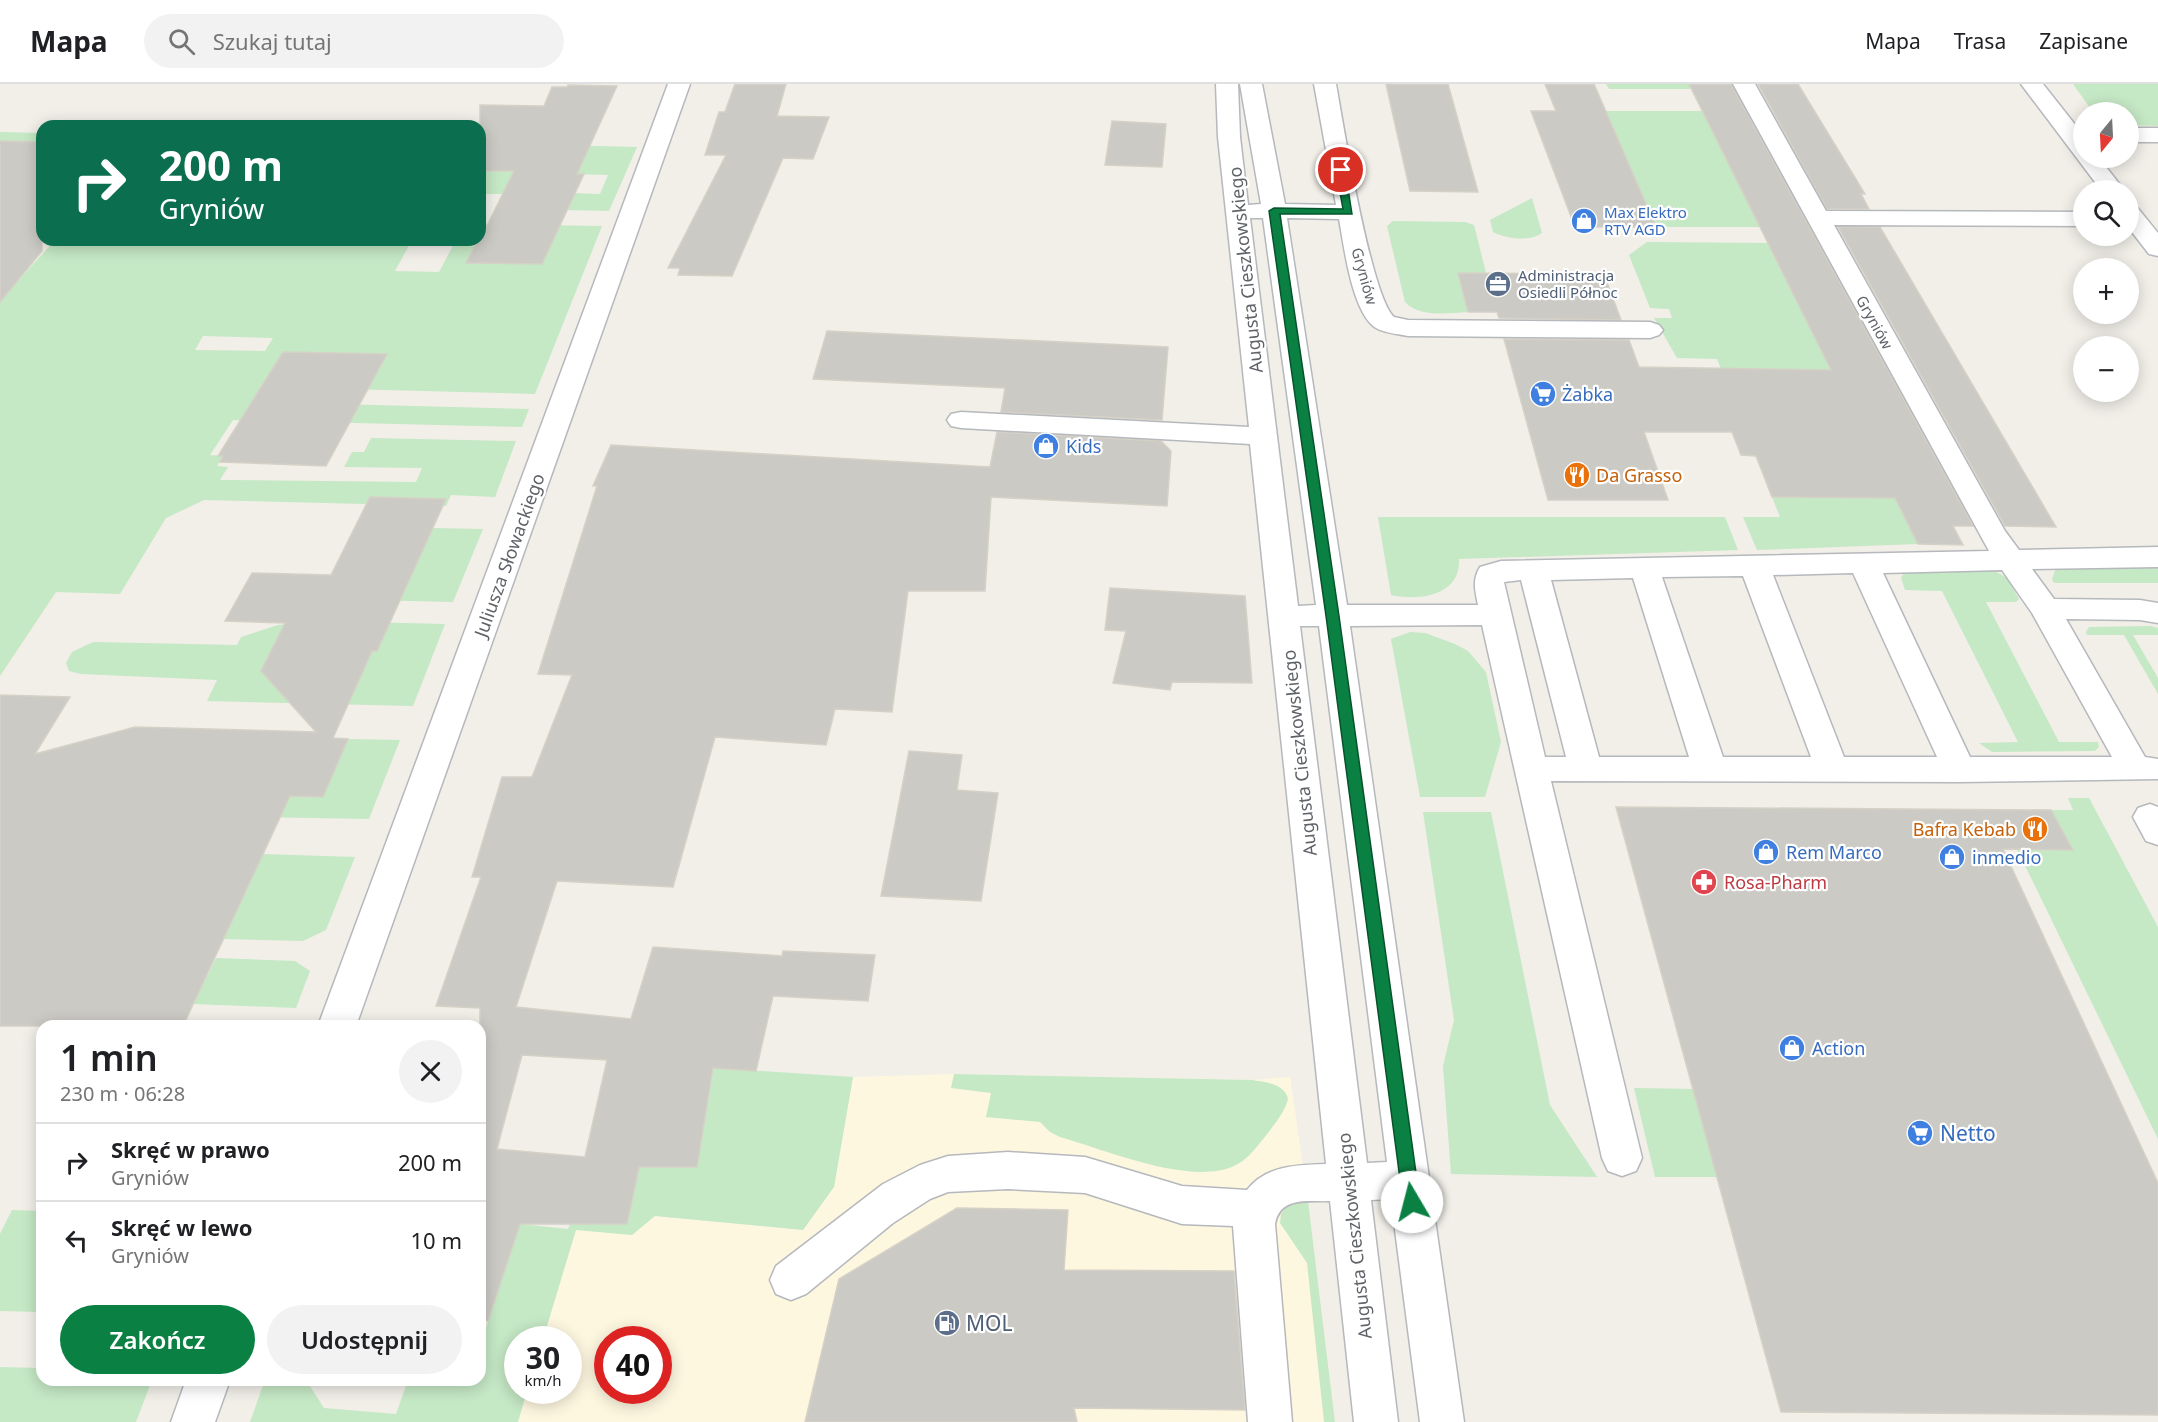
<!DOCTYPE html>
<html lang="pl">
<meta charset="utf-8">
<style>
:root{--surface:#fff;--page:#f2f2f2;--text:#202124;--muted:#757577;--line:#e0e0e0;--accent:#0b8043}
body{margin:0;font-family:"Noto Sans",sans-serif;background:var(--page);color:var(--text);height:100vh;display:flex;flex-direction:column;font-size:22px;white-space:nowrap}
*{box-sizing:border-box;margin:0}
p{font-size:20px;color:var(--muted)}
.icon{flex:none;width:33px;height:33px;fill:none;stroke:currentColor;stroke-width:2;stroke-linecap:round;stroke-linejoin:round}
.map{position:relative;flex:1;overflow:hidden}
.side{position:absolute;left:36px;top:936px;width:450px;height:366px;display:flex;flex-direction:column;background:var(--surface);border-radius:18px;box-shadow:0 3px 15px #0003}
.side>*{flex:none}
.top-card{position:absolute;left:36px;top:36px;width:450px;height:126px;border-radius:18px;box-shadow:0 3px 15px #0003;background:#0b6e4f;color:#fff;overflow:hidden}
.needle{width:39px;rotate:198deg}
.buttons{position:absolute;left:2073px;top:18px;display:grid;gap:12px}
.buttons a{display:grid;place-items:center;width:66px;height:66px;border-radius:50%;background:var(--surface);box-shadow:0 3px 15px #0003;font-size:30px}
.speed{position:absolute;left:504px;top:1242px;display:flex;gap:12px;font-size:30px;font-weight:700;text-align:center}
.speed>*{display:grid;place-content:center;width:78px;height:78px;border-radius:50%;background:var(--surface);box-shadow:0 3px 15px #0003;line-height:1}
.speed small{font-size:15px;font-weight:400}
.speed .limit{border:9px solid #d22;background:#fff;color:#111}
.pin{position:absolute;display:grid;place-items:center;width:51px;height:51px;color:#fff;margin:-26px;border:3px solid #fff;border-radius:50%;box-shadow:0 2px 6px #0007}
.me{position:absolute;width:66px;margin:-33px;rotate:352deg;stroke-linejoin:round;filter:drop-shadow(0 0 4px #0008)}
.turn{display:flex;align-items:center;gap:21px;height:126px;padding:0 24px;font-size:27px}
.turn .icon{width:78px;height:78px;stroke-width:2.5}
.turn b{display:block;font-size:42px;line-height:51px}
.round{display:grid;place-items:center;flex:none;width:63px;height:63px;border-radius:32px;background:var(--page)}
.head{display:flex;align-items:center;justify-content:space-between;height:102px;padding:0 24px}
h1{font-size:36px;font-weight:600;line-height:45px}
.primary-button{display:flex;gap:12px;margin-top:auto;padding:12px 24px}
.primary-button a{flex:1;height:69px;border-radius:36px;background:var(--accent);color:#fff;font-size:24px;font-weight:600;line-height:69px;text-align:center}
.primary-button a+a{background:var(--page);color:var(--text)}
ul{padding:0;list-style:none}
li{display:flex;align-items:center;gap:18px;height:78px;padding:0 24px;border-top:2px solid var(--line)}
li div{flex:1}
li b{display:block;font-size:22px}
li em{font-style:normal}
header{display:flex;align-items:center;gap:36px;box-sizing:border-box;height:84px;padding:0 30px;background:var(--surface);border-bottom:2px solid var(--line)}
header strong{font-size:28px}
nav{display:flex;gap:33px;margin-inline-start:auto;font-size:21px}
.search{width:420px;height:54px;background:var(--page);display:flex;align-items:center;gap:15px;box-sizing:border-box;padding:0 21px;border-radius:33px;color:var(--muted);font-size:22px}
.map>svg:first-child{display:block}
</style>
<header>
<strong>Mapa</strong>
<div class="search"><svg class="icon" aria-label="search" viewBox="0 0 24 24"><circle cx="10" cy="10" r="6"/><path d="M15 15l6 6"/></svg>Szukaj tutaj</div>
<nav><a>Mapa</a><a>Trasa</a><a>Zapisane</a></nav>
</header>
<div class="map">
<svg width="2158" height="1338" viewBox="0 0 2158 1338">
<rect width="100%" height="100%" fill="#f1efe8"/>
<path fill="#fef7e0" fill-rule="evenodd" d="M954 990 1252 996 1290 993 1308 1117 1335 1338H518L527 1307 568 1306V1256L543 1255 576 1145 632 1151 654 1132 803 1146 834 1103 853 993ZM608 1256H658V1306H608Z"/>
<path fill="#c5e8c5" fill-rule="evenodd" d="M1606 0H1689L1692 5H1609Z
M2073 0H2158V42L2129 41 2128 28H2093Z
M1605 27H1703L1761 143H1656Z
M0 48 42 49V58L0 57Z
M480 59 637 63 609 127 564 126 572 109 600 110 608 91 567 90 511 110H480Z
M1532 114 1542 149C1529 158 1507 155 1493 148L1490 136Z
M1393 137 1465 138 1474 141 1486 189H1458L1468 228C1448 229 1420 234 1405 218L1387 142Z
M480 140 602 142 535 310 270 303 261 318 529 325 522 343 233 336 210 371 223 372 217 382 228 383 220 396 416 398 422 384 344 383 352 368H364L371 354 516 357 495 413 451 411 446 422 204 416 166 434 120 510 56 508 0 592V217L55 156H412L395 187 439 188 456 156H480ZM203 252 273 254 265 267 195 266ZM283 268 386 270 271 288Z
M1647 158 1768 159 1918 460 1757 466 1743 433H1780L1772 413H1866L1721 285 1717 275 1677 274 1654 234H1672L1669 225 1650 224 1629 171Z
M1378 433H1725L1738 466 1459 475C1461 512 1419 517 1391 511Z
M433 444 483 445 453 518 239 513 348 492Z
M2158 482V499H2054L2052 495 2056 484Z
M1991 485 2007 494 2019 515 2016 518H1986L2059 658H2098L2099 663 2095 667 1992 668 1979 659 2018 658 1942 507 1905 506 1901 494 1905 487Z
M321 537 445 540 413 622 207 617 217 596 81 590 69 587 66 579 72 568 93 558 237 561 241 553 278 541Z
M2150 542 2158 544V551H2133L2158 594V610L2124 551H2087L2086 548 2089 543Z
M1410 548 1425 549 1455 560 1468 567 1486 588 1501 658 1485 713H1420L1391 555Z
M348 655 400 656 369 735 256 733 266 712H323Z
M2068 714H2089L2158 843V1055L2017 765 2072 766 2051 726H2073Z
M1423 728H1491L1550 1021 1597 1093 1451 1090 1443 982 1454 936Z
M262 770 355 773 326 846 303 857 224 855Z
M216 874 295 877 310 887 296 924 193 920Z
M653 980 853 993 834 1103 803 1146 655 1132 632 1151 576 1146 543 1255 518 1256V1306L527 1307 518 1338H250L265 1296H306L324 1324 396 1330 408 1296H480V1262L516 1152 480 1136 568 1145 570 1140H627L639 1083H697L713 988 652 987Z
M954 990 1252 996C1266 998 1285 1000 1288 1015 1284 1030 1273 1042 1264 1054 1255 1065 1247 1076 1234 1082 1190 1102 1106 1066 1060 1053L1050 1048 1040 1038 986 1033 991 1009 951 1004Z
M1634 1004 1694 1005 1719 1093H1655Z
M1308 1117 1335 1338H1324L1307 1179 1280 1139 1281 1130 1290 1119Z
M12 1126 42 1127V1228L0 1227V1150Z
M0 1283 42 1284V1296H152L136 1338H0Z"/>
<path fill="#cccac5" stroke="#d6d1c6" stroke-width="1.5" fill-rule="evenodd" d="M735 0H786L777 32 829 33 813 75 783 74 732 192 678 191 680 184H668L726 71H705L719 28H725Z
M1386 0H1448L1478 108 1410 107Z
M1545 0H1594L1656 143H1575L1531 27H1556Z
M1689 0H1731L1973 442H1953L1963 461 1918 460 1895 414 1772 413 1756 372 1741 371 1732 348H1644L1668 416H1548L1504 255 1629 256 1639 283 1831 286Z
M1758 0H1798L1865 110H1861L1869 125H1827Z
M568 1 617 2 577 90H584L542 180 466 179 478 156H480L514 87H480V21L544 22 552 3H567Z
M1112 37 1166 40 1162 83 1105 81Z
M0 57 42 58V167L0 218Z
M1838 143H1880L2056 443 2005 442Z
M1458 189 1604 190 1621 236 1499 234 1497 228H1468Z
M827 247 1168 263 1162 336 1001 328 1005 304 813 295Z
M283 268 387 270 326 382 220 378 223 372H218Z
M997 348 1161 357 1171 367 1167 422 991 413 985 507H908L892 628 835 625 826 661 715 653 673 803 557 797 516 923 631 935 653 863 782 872 783 867 875 871 868 917 773 912 756 987 713 984 697 1083H639L627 1140H520L488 1237 480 1236V924L436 922 481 793H472L502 693H532L572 591 538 590 597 402H593L611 361 990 383ZM522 971 607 976 585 1073 497 1065Z
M370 413 446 415 377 567H372L333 654 348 655 323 713 290 712 183 942H0V611L70 613 35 670 135 643 316 648 261 587 285 539 225 537 252 489 331 491Z
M1110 504 1245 512 1252 599 1172 598 1170 606 1113 599 1126 547 1105 546Z
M909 667 962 671 957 706 998 709 981 817 881 812Z
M1616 723 2051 726 2073 766 2003 765 2158 1099V1331L1781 1328Z
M957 1124 1068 1126 1064 1186 1234 1187 1245 1326 1074 1324 1077 1338H805L839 1195Z"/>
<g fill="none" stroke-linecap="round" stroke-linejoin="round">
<g stroke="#b5b8bc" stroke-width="3">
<path id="minor" d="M668 0H690L356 942H318Z
M1216 0H1238L1240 53 1248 121 1261 120 1240 0H1262L1285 120 1336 121 1314 0H1336C1343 39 1371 213 1394 233L1408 236 1650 238 1659 241 1663 246 1659 251 1650 254 1408 252C1398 250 1385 249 1376 244 1352 229 1344 162 1339 135L1287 134 1347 521H1478C1475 506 1472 496 1480 483L1501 477 1989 467 1733 0H1755L1826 127 2084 128V142L1834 141 2005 447 2019 466 2158 463V483L2032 485 2054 515 2140 516 2158 519V539L2140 536 2066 535 2145 673 2158 675V695L1960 698 1551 697 1642 1074 1636 1087 1622 1092 1608 1087 1602 1074 1482 541 1350 542 1464 1338H1420L1391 1115 1371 1116 1398 1338H1354L1330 1117C1308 1118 1280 1112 1275 1140L1292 1338H1248L1233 1142 1182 1140 1085 1109 1008 1105 948 1108 930 1115 893 1139 806 1210 791 1216 776 1210 770 1196 776 1182 883 1100 920 1081 948 1072 1008 1068 1085 1073 1182 1102 1247 1106C1266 1081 1298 1081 1326 1080L1250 360 961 344 951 342 947 336 951 330 961 328 1249 343 1218 53ZM1250 134H1263L1316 521 1298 522ZM2002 486 2032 529 2112 673H1970L1883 489ZM1853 489 1937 673H1844L1773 491ZM1743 492 1811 673H1723L1662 493ZM1633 494 1689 673H1599L1551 496ZM1521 496 1566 673H1545L1504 498ZM1300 542H1319L1387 1078 1367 1079Z
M2021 0H2043L2084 52V74H2099L2124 106H2101Z
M2128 44H2158V58H2128Z
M2128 120 2136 122 2158 149V172L2149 170 2128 143Z
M2150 720 2158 723V761L2146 757 2133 733 2138 724Z
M186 1296H230L215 1338H171Z"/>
</g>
<use href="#minor" fill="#fff" fill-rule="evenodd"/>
</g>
<path fill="#0b8043" stroke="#07532c" stroke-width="1.5" d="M1341 83 1345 86 1352 130H1280L1339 532 1420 1118 1418 1123 1412 1126 1406 1123 1403 1118 1326 532 1269 127 1274 124 1343 125 1336 86Z"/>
<defs>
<g id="shop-disc" transform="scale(1.35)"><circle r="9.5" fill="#3f7fe0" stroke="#fff"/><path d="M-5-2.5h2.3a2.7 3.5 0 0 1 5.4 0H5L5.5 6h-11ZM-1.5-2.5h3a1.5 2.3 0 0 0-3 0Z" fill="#fff"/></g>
<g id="office-disc" transform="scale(1.35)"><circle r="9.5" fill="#5c6f8a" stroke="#fff"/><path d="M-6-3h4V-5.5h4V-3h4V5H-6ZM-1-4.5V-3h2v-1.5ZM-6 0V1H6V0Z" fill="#fff"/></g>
<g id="supermarket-disc" transform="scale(1.35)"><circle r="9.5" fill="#3f7fe0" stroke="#fff"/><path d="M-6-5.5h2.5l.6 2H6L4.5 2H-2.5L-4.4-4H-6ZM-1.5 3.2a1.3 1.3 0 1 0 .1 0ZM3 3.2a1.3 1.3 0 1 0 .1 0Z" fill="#fff"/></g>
<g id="restaurant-disc" transform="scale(1.35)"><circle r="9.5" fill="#e8710a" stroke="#fff"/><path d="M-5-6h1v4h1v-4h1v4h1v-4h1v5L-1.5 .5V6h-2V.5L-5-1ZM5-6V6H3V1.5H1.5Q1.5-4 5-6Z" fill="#fff"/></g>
<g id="pharmacy-disc" transform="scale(1.35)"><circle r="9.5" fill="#e0444e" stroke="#fff"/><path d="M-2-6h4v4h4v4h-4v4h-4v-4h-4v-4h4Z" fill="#fff"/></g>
<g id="fuel-disc" transform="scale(1.35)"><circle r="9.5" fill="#5c6f8a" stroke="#fff"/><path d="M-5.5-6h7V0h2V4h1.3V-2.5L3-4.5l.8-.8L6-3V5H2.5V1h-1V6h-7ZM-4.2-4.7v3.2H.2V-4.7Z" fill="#fff"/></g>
</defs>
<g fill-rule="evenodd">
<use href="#shop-disc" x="1584" y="137"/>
<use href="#office-disc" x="1498" y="200"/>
<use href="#supermarket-disc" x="1543" y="310"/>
<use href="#shop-disc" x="1046" y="362"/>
<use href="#restaurant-disc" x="1577" y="391"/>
<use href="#restaurant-disc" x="2035" y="745"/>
<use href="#shop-disc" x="1766" y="768"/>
<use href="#shop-disc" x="1952" y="773"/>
<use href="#pharmacy-disc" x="1704" y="798"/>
<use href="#shop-disc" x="1792" y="964"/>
<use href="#supermarket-disc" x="1920" y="1049"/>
<use href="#fuel-disc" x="947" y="1239"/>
</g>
<g text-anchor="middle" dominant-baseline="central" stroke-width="4.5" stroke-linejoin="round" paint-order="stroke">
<g font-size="15" fill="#366cbe" stroke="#fff" text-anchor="start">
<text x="1604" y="128">Max Elektro<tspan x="1604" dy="17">RTV AGD</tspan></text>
</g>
<g font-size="15" fill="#4e5e75" stroke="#fff" text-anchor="start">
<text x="1518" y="191">Administracja<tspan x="1518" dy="17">Osiedli Północ</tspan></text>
</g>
<g font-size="15" fill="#5f6368" stroke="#fff">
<text transform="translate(1365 192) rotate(74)">Gryniów</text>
<text transform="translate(1875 238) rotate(61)">Gryniów</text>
</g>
<g font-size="18" fill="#5f6368" stroke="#fff">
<text transform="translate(1245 186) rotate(-96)">Augusta Cieszkowskiego</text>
<text transform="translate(509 471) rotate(-70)">Juliusza Słowackiego</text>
<text transform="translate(1299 669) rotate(-96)">Augusta Cieszkowskiego</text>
<text transform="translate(1354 1152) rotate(-96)">Augusta Cieszkowskiego</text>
</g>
<g font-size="18" fill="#366cbe" stroke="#fff" text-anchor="start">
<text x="1562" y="310">Żabka</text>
<text x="1066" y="362">Kids</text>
<text x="1786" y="768">Rem Marco</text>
<text x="1972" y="773">inmedio</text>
<text x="1812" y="964">Action</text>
</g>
<g font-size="18" fill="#c56008" stroke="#fff" text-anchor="start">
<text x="1596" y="391">Da Grasso</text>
<text x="2016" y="745" text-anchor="end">Bafra Kebab</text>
</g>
<g font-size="18" fill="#be3a42" stroke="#fff" text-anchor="start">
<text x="1724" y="798">Rosa-Pharm</text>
</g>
<g font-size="21" fill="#366cbe" stroke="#fff" text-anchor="start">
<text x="1940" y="1049">Netto</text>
</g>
<g font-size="21" fill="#4e5e75" stroke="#fff" text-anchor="start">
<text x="966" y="1239">MOL</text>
</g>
</g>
</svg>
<div class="buttons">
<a><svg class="needle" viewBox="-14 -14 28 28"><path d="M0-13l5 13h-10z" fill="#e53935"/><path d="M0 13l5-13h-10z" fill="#757577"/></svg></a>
<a><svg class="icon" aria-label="search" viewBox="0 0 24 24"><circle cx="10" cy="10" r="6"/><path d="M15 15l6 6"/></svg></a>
<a>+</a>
<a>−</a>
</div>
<div class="speed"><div>30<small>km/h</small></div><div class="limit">40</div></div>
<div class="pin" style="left:1341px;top:86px;background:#d93025"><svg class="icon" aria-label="arrive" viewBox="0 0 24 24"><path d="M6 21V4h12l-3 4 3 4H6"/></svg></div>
<svg class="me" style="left:1412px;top:1118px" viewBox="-20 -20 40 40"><circle r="19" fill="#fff"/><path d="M0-13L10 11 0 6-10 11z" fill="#0b8043"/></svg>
<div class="top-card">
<div class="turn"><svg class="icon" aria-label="right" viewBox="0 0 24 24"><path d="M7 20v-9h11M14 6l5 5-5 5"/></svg><div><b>200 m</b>Gryniów</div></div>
</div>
<section class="side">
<div class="head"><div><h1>1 min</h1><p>230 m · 06:28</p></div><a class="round"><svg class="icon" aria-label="close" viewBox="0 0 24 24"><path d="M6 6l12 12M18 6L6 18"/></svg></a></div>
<ul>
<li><svg class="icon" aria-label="right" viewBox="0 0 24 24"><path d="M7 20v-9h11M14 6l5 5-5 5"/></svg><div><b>Skręć w prawo</b><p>Gryniów</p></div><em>200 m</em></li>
<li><svg class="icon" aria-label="left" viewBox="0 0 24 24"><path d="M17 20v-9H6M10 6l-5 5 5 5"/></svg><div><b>Skręć w lewo</b><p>Gryniów</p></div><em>10 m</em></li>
</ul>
<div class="primary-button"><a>Zakończ</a><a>Udostępnij</a></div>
</section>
</div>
